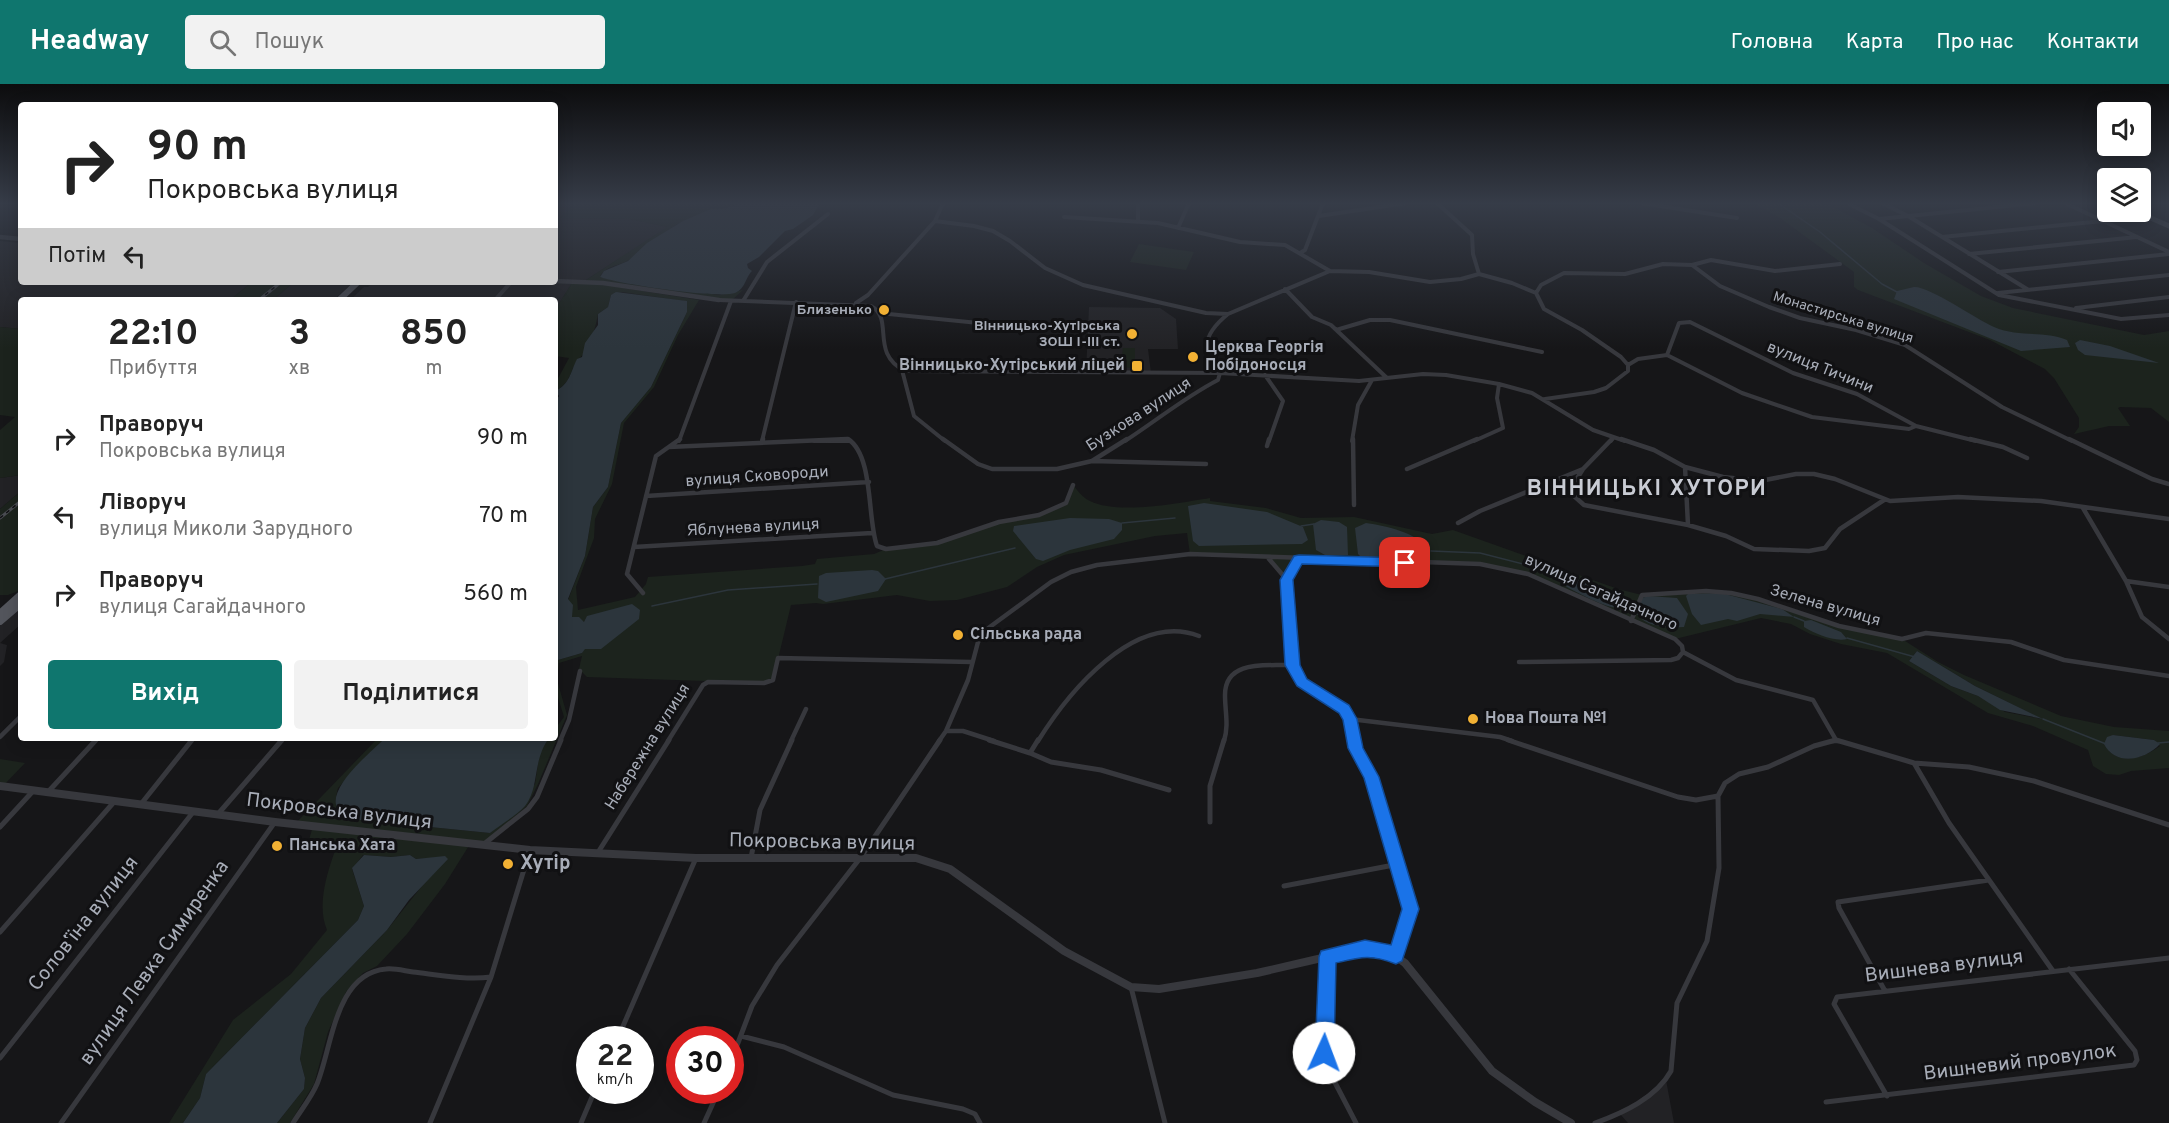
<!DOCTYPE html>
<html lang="uk">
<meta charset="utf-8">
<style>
:root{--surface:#fff;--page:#f2f2f2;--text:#222;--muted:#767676;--accent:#0f766e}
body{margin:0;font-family:Overpass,sans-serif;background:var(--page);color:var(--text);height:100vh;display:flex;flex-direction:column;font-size:22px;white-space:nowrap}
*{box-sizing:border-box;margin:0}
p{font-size:20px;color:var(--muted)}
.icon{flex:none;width:33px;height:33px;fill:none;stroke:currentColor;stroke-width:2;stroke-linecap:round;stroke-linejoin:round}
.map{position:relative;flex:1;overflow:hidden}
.panel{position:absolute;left:18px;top:213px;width:540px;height:444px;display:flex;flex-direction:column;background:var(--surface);border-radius:6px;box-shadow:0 3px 15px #0003}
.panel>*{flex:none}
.banner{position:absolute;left:18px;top:18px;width:540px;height:183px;border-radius:6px;box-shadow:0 3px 15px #0003;background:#fff;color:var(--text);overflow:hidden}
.controls{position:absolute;left:2097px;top:18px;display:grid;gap:12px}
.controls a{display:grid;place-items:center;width:54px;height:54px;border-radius:6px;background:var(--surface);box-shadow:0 3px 15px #0003;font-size:30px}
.speed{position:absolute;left:576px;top:942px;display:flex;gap:12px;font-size:30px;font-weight:700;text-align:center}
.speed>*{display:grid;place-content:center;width:78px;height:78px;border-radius:50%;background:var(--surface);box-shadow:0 3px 15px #0003;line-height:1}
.speed small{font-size:15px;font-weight:400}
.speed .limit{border:9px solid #d22;background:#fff;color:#111}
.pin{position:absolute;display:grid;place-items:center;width:51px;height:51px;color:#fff;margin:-26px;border-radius:12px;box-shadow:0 3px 9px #0006}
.me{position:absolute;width:66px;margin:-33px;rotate:2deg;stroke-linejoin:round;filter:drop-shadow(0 0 4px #0008)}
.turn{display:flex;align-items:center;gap:21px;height:126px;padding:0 30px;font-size:27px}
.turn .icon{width:78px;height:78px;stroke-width:2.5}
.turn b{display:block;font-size:42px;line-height:51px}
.then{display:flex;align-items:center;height:57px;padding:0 30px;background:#0003;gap:12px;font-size:22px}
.eta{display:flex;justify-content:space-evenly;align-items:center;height:102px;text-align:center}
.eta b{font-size:36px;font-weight:700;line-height:42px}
.button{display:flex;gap:12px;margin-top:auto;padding:12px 30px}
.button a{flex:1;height:69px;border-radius:6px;background:var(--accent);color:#fff;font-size:24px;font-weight:700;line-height:69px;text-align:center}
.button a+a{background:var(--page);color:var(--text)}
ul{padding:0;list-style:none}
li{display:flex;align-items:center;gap:18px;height:78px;padding:0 30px}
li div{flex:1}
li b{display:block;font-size:22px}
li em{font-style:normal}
header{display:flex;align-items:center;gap:36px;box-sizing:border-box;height:84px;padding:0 30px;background:var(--accent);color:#fff}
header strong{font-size:28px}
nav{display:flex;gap:33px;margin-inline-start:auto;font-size:21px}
.search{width:420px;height:54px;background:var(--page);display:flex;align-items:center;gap:15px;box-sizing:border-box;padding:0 21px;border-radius:6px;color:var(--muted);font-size:22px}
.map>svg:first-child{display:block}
</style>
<header>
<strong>Headway</strong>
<div class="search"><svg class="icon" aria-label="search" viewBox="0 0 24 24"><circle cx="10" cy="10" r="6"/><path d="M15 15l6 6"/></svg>Пошук</div>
<nav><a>Головна</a><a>Карта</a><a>Про нас</a><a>Контакти</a></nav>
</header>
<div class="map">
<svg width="2169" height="1039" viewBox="0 0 2169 1039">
<rect width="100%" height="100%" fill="#161618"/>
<path fill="#222225" d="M555 119H573L561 134 630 135 668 143 583 198H573L555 226V216H350L364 203H368L374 198H555Z
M0 157 21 159V198H252L230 216H21V245L0 243Z
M294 198H353L334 216H273Z
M1089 223 1160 224 1176 235 1178 265H1148L1151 289 1086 288Z
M21 391V407L0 425V394Z
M21 523V540L0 559 7 561 4 578 0 582V542Z
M1666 996 1674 1039H1628L1620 1030Z"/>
<path fill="#1c231d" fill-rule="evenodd" d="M573 119H743C720 127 698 128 676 141 660 151 644 168 627 177 618 182 605 182 600 193L720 211 743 206 731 217 617 203 699 216 678 251 654 303 624 339 612 400 595 435 594 454 576 503 578 526 635 513 646 500 648 493 802 482 815 480 817 475 874 470 886 465 928 460 999 438 1033 433 1066 419 1073 401C1078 407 1082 413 1090 417 1118 431 1179 419 1210 414V417L1266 424 1301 434 1354 433 1432 450 1453 446 1618 505 1642 511 1706 507 1758 515 1839 542 1902 555 1938 578 1964 591 2061 632 2114 643 2169 647V684L2131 687 2119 691 2106 690 2093 682 2088 666 2033 642 1988 629 1887 569 1841 560 1810 550 1791 540 1761 534 1675 555 1528 490 1480 480 1299 476 1287 496 1268 475 1190 470 1187 449 1155 452 1064 471 1037 483 1007 503 957 516 930 517 897 511 823 520 816 519 791 521 773 596 764 599 587 593 579 585 582 572 559 579 557 596 567 631 538 700 527 722 482 761 470 760 445 800 407 850 377 882 363 889 346 908 328 948 314 1000 290 1039H277L304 1005 305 994 300 975 305 944 321 914 387 846 445 773 416 775 410 771 391 773 363 771 352 785 364 822 358 836 206 990 200 1014 183 1039H169L233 936 291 890 327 846C316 820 328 786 337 761L309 756 313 742 295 740 378 654H385L338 704C334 717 337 729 350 735L490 749 535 700 540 666 549 654H555V645L564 633C559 615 549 593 558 576L582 569 584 538 572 533 568 516 585 472 593 423 608 403 621 339 651 303 687 228 684 217 622 208 611 211 608 223 598 230C596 242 589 269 577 276 570 289 570 300 555 307V300L569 274 555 272V226L573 197 583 198 667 143 630 135 560 134ZM1917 567 1975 602 2042 635 2005 628 1978 612 1951 602 1909 577ZM2113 651 2154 656 2160 662C2145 673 2124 681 2109 667Z
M1754 119H1826L1872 144 1924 179 1981 212 2013 224 2144 251 2169 247V338L2151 324 2120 323 2118 324 2130 342H2109L2074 350 2079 343V334L2054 294 2045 285 1990 256 1858 206 1854 203V188L1780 134Z
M1139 160 1194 168 1186 186 1130 178Z
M252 198H294L273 216H230Z
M0 243 21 245V391L0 394V346L15 333 0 331Z
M1123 264H1135V284L1115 283V272H1122Z
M21 407V506L8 511H0V425Z
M0 675 25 679 2 703 0 702Z"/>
<path fill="#2c353c" d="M743 119H820L813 131 793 145 785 147 759 173 747 180 748 184 752 187C745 194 746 204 735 209 719 215 619 200 600 193L604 187 628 177 647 159 683 137 711 125H722Z
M1914 203C1929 202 1976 235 1994 243 2019 254 2046 246 2067 256L2070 263 2021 267 1894 215 1897 207Z
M616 208 687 217V228L651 303 621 339 608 403 593 423 585 472 568 515 573 521 572 533H579L584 538 587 532 632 520 640 526 639 535 601 565H585L582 569 558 576 555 583V318L559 312 555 307C570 300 570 289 577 275L582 273 585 259 598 241V230L608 223 611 211Z
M2080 256 2110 262 2159 279 2085 271 2078 266 2075 259Z
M1204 419 1267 428 1303 443 1308 456 1302 460 1199 462 1193 457 1188 422Z
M1070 434 1109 435 1122 439V446L1114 455 1070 466 1043 477 1036 475 1013 447 1014 442Z
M1321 436 1339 438 1347 443 1348 471H1325L1316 466 1313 440Z
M1366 439C1381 441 1430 450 1425 471L1416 474 1361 473 1358 470 1355 444Z
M872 486 878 487 886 495 878 507 826 518 818 514 819 492 826 489Z
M1565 493C1579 493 1616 511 1624 523 1612 528 1580 510 1567 503L1563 500Z
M1721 509 1782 525 1794 533 1760 530 1737 537 1728 535 1701 541 1692 530 1686 512 1688 510Z
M1648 512 1677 514 1688 530 1684 543C1669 544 1647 544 1637 530L1642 514Z
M1811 536 1841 548 1847 555C1835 558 1815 550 1804 543V537Z
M1917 567 1975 602 2043 635 2000 626 1978 612 1951 602 1909 577Z
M2113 651 2154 656 2160 660C2145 676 2116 683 2104 660L2107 653Z
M385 654H549C532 677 540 703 525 722 516 732 501 740 490 749L350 735C308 717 370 670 385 654Z
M364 771 391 773 410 771 416 775 445 772 448 775 409 816 387 846 321 914 305 944 300 975 305 994 304 1005 277 1039H183L200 1014 206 990 358 836 364 822 352 784Z"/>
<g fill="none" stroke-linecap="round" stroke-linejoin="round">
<path stroke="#2c353c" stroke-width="1.5" d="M1778 119 1820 148 1882 200 1897 208
M1122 439 1175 434
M1301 442 1314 440
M1431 467 1480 469 1527 481
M885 495 1015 464
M652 522 728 506 817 500
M1794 533 1804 537
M1847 554 1915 573
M2043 635 2106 660
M2158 659 2169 658"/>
<path stroke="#37383d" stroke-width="4" d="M1138 119V137
M1437 119 1472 151 1473 170 1479 190
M1641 119 1737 134
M1847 119 1879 135 1999 211 2121 235 2169 231
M1882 119 1908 132 2027 205
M2065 119 2169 168
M1319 132 1406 119
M1064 133 1158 139 1240 158 1285 161 1330 187
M1879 135 2037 119
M935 137 974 142 993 147 1010 157 1045 184 1083 201 1206 229 1228 230 1330 187 1369 188 1430 198 1461 195 1479 190
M1178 144 1189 119
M1942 153 2103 137
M1300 169 1305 166 1323 119
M1969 170 2137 153
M1692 181 1711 176 1775 187 1840 180
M1998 188 2169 170
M1479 190 1512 199 1536 209
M1285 205 1312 233 1331 241 1387 294
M1536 209 1541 201 1564 189 1625 190 1663 180 1692 181 1720 202 1769 223 1800 234 1856 246 1905 261 2002 323 2072 357
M1536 209 1544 225 1582 246 1621 273 1628 281V287L1606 304 1594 308 1545 315
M1998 209 2169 191
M495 216 511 198
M719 216 871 222C895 235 869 269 905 287L1220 289 1359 297 1423 290 1446 291 1499 300 1532 309 1593 346 1625 357
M743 217 767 178 828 130
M856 219 868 211 935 137 943 119
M2076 224 2169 213
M879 229 1029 244
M1336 246 1370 236H1390L1542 268
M1667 271 1679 239 1690 238 1793 289 1857 310 1916 342 1976 357
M1628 281 1638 275 1667 271 1742 309 1812 333 1909 345 1916 342
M902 286 914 332 945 357
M1265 291 1283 317 1269 357
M679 357 731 217
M762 357 796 218
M814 357H850
M1125 357C1156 337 1185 313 1218 296L1220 289C1217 282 1210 275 1208 267 1203 253 1218 238 1228 230
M1352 357 1358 321 1372 296
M1474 357 1503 344 1497 314 1499 300
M1611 357 1613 354"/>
<path stroke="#37383d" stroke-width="4.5" d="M848 355C874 372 867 435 877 462L886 465 937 459 999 438 1039 431 1066 419 1073 401
M943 355 978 380 992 385H1057L1092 377 1127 355
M1353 355 1354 421
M1621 355 1654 366 1685 383 1723 393 1760 397 1796 390H1814L1835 395 1890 417 1958 413 2041 417 2169 435
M1970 355 2003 363 2027 374
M2069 355 2152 395 2169 400
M762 358 763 355
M1267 362 1269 355
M669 363 847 355
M1092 377 1206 380
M1685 383 1688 441
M1407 385 1477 355
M1583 385 1571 404 1574 412 1584 421 1688 441 1726 452 1754 465 1809 467 1825 464 1840 445 1884 416
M646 412 869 398
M2083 424 2126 497 2142 533 2169 555
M1458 439 1480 427 1583 385 1612 355
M634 463 872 449
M1269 475 1287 496 1292 581 1302 598 1344 625 1350 635 1355 657
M1287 496 1299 476
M2126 497 2169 503
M643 509 627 490 656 372 680 355
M1631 537 1642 511 1706 507 1731 509 1758 515 1839 542 1902 555 1926 549 2011 558 2064 576 2169 592
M1519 578 1671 576 1678 574 1683 568
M1350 635 1500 653 1512 657
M946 647H963L994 657
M0 653 21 632
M95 657 98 654
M190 657 193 654
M280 657 283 654
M560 657 569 636 580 587
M668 657 703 601 708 598 764 599 773 596 778 574 972 578
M791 657 806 625
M939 657 946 647 968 596 978 558 987 545 1051 498 1071 488 1097 481 1190 470 1480 480 1528 490 1675 555 1682 562 1683 568 1736 596 1813 616 1836 656
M1038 657C1068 609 1134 527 1199 552
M1224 657C1229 641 1225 628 1225 611 1225 575 1267 582 1292 581
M1832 657H1839"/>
<path stroke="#37383d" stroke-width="5" d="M989 656 1030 669 1038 656
M1354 656 1356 664 1371 693 1411 824 1396 872
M1508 656 1678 713 1696 716 1718 712
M1030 669 1051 678 1101 686 1169 706
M1914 679 1949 739 2053 887
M48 708 96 656
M141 720 192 656
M218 730 282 656
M1210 738V702L1224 656
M0 743 34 706
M484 760 528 725 537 713 561 656
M597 770 669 656
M751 774 760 726 792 656
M1284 802 1399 780
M0 848 114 718
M1328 873 1324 969 1330 989 1356 1039
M1131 903 1165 1039
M1885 907 1839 824 1838 818 1989 796
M741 952 784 963 893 1011 963 1025 975 1030 980 1039
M617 956 696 774
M0 974 194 727
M730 980 752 922 777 881 861 773 940 656
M1887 1012 1834 920 1837 913 2169 874
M1826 1018 2134 981 2137 976 2135 967 2069 885
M61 1039 275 738
M293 1039C301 1026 311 1014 317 1000 332 964 335 889 386 885 395 884 405 887 413 888 439 891 465 896 491 893
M430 1039 491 893 530 766
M581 1039 595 1006
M704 1039 719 1006
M1595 1039C1623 1029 1656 1014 1671 987L1677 919 1707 857 1719 784 1718 712 1725 699 1739 690 1768 683 1814 662 1836 656 1914 679 1969 683 2034 697 2169 741"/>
<path stroke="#37383d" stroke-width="4.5" d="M0 153 21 155
M555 197 603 199 719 216"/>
<path stroke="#37383d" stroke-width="8" d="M0 702 275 738 530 766 696 774H916L950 785 1064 867 1131 903 1159 905 1257 889 1365 864 1391 869 1405 879 1492 987 1535 1018 1571 1039"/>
<path stroke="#45474d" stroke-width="5" d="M2137 128 2169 142"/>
<path stroke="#53555c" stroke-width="6" d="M339 216 358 198"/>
<path stroke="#53555c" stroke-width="8" d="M0 530 21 511
M0 537 21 519"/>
<g stroke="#4a4c52" stroke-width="3">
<path id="rail" d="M259 216 281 198
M0 434 21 417"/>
</g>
<use href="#rail" stroke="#111113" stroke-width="1.5" stroke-dasharray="4" stroke-linecap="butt"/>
</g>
<linearGradient id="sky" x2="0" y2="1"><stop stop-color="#0c0c0d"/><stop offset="0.45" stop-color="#363c48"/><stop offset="1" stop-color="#363c48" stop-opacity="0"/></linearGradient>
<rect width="2169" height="265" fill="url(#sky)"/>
<path fill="#1a73e8" stroke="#114b97" stroke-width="1.5" d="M1299 471 1405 474 1411 479 1405 483 1302 480 1293 496 1300 581 1307 595 1349 621 1357 635 1363 664 1379 693 1419 825 1402 877 1396 880C1371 870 1361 873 1336 879L1334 969 1331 975 1324 978 1318 975 1315 969 1319 873 1321 867 1365 856 1391 861 1402 825 1364 694 1348 664 1343 636 1339 629 1297 602 1285 581 1280 496 1294 472Z"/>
<g fill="#f2b134" stroke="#111113" stroke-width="2">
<circle cx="884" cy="226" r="6"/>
<circle cx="1132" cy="250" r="6"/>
<circle cx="1193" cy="273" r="6"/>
<rect x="1131" y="276" width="12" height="12" rx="3"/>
<circle cx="958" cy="551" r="6"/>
<circle cx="1473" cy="635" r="6"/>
<circle cx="277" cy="762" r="6"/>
<circle cx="508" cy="780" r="6"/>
</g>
<g text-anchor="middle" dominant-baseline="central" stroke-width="6" stroke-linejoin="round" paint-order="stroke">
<g font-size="14" font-weight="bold" fill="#a8adb8" stroke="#111113" text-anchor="end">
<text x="872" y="226">Близенько</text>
<text x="1120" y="242">Вінницько-Хутірська<tspan x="1120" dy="16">ЗОШ І-ІІІ ст.</tspan></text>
</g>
<g font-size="14" fill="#a8adb8" stroke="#111113">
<text transform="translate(1843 234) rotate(17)">Монастирська вулиця</text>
</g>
<g font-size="16" font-weight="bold" fill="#a8adb8" stroke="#111113" text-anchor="start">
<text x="1205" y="264">Церква Георгія<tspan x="1205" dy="18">Побідоносця</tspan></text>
<text x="1125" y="282" text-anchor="end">Вінницько-Хутірський ліцей</text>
<text x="970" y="551">Сільська рада</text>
<text x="1485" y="635">Нова Пошта №1</text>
<text x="289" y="762">Панська Хата</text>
</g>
<g font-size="16" fill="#a8adb8" stroke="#111113">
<text transform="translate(1820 284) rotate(22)">вулиця Тичини</text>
<text transform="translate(1139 331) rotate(-33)">Бузкова вулиця</text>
<text transform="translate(757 393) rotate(-4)">вулиця Сковороди</text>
<text transform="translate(753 444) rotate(-3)">Яблунева вулиця</text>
<text transform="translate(1601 509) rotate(24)">вулиця Сагайдачного</text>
<text transform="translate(1825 522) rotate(16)">Зелена вулиця</text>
<text transform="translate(648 663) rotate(-58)">Набережна вулиця</text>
</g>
<g font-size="20" fill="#a8adb8" stroke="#111113">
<text transform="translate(339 728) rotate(7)">Покровська вулиця</text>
<text transform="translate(822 759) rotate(1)">Покровська вулиця</text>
<text transform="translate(84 840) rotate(-52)">Соловʼїна вулиця</text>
<text transform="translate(155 879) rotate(-55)">вулиця Левка Симиренка</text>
<text transform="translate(1944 883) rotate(-7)">Вишнева вулиця</text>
<text transform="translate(2020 979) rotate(-7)">Вишневий провулок</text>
</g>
<g font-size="20" font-weight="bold" fill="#a8adb8" stroke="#111113" text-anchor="start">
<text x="520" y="780">Хутір</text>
</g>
<g font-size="22" font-weight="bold" letter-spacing="1.5" fill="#c9ccd4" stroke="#111113">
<text x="1647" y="405">ВІННИЦЬКІ ХУТОРИ</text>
</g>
</g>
</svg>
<div class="controls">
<a><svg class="icon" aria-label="sound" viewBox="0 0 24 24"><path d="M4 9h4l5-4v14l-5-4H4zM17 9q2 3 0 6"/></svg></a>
<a><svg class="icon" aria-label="layers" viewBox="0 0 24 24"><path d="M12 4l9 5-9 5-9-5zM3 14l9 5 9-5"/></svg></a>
</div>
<div class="speed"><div>22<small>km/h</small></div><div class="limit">30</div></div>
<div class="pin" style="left:1405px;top:479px;background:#d93025"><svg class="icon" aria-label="arrive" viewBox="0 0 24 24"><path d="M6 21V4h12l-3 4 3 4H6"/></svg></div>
<svg class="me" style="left:1324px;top:969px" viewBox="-20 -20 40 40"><circle r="19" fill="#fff"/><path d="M0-13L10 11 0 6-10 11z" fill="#1a73e8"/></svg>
<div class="banner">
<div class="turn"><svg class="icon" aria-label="right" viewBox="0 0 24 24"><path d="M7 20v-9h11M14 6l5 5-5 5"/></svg><div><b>90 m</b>Покровська вулиця</div></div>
<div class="then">Потім<svg class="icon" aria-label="left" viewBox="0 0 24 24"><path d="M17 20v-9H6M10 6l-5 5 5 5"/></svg></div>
</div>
<section class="panel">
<div class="eta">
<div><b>22:10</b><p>Прибуття</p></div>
<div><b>3</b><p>хв</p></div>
<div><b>850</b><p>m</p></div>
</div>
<ul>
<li><svg class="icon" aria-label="right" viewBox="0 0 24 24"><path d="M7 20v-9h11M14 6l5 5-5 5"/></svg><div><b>Праворуч</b><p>Покровська вулиця</p></div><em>90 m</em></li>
<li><svg class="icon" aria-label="left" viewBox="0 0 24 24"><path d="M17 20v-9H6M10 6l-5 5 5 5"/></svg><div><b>Ліворуч</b><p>вулиця Миколи Зарудного</p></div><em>70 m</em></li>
<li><svg class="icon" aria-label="right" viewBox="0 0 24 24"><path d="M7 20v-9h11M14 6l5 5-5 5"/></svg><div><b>Праворуч</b><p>вулиця Сагайдачного</p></div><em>560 m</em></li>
</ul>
<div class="button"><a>Вихід</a><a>Поділитися</a></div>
</section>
</div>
